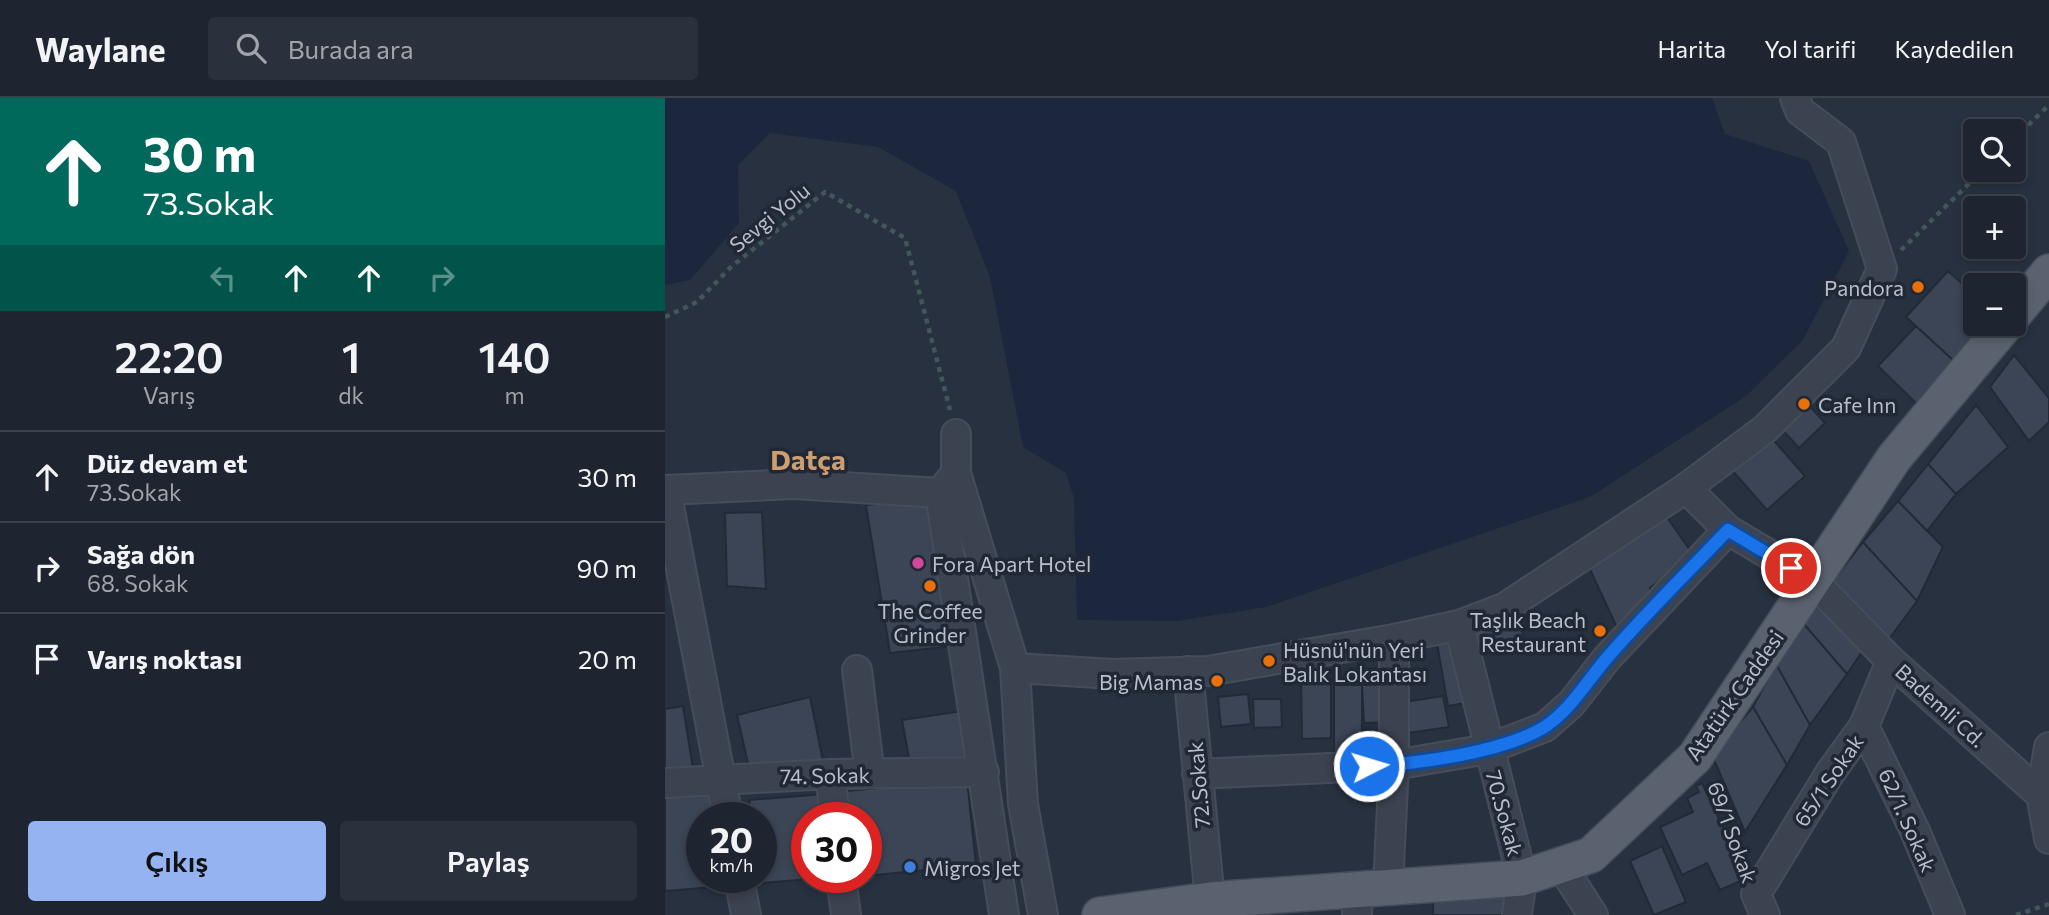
<!DOCTYPE html>
<html lang="tr">
<meta charset="utf-8">
<style>
:root{--surface:#1e2530;--page:#2b313c;--text:#f1f3f6;--muted:#a1a5ab;--line:#3c424c;--accent:#95b2f1}
body{margin:0;font-family:Commissioner,sans-serif;background:var(--page);color:var(--text);height:100vh;display:flex;flex-direction:column;font-size:26px;white-space:nowrap}
*{box-sizing:border-box;margin:0}
p{font-size:23px;color:var(--muted)}
.icon{flex:none;width:38px;height:38px;fill:none;stroke:currentColor;stroke-width:2;stroke-linecap:round;stroke-linejoin:round}
.map{position:relative;flex:1;overflow:hidden}
.sheet{display:flex;flex-direction:column;background:var(--surface);width:665px}
.sheet>*{flex:none}
.top-card{background:#00695c;color:#fff;overflow:hidden}
.fabs{position:absolute;left:1298px;top:21px;display:grid;gap:14px}
.fabs a{display:grid;place-items:center;width:63px;height:63px;border-radius:7px;background:var(--surface);box-shadow:0 4px 10px #0003,0 0 0 2px var(--line);font-size:35px}
.speed{position:absolute;left:21px;top:704px;display:flex;gap:14px;font-size:35px;font-weight:700;text-align:center}
.speed>*{display:grid;place-content:center;width:91px;height:91px;border-radius:50%;background:var(--surface);box-shadow:0 4px 10px #0003,0 0 0 2px var(--line);line-height:1}
.speed small{font-size:18px;font-weight:400}
.speed .limit{border:10px solid #d22;background:#fff;color:#111}
.pin{position:absolute;display:grid;place-items:center;width:60px;height:60px;color:#fff;margin:-30px;border:4px solid #fff;border-radius:50%;box-shadow:0 2px 7px #0007}
.me{position:absolute;width:77px;margin:-38px;rotate:85deg;stroke-linejoin:round;filter:drop-shadow(0 0 5px #0008)}
.turn{display:flex;align-items:center;gap:24px;height:147px;padding:0 28px;font-size:32px}
.turn .icon{width:91px;height:91px;stroke-width:2.5}
.turn b{display:block;font-size:49px;line-height:60px}
.lanes{display:flex;align-items:center;height:66px;padding:0 28px;background:#0003;justify-content:center;gap:35px;direction:ltr}
.lanes .off{opacity:.35}
.eta{display:flex;justify-content:space-evenly;align-items:center;height:119px;text-align:center}
.eta b{font-size:42px;font-weight:600;line-height:49px}
.primary-button{display:flex;gap:14px;margin-top:auto;padding:14px 28px}
.primary-button a{flex:1;height:80px;border-radius:7px;background:var(--accent);color:#111;font-size:28px;font-weight:600;line-height:80px;text-align:center}
.primary-button a+a{background:var(--page);color:var(--text)}
ul{padding:0;list-style:none}
li{display:flex;align-items:center;gap:21px;height:91px;padding:0 28px;border-top:2px solid var(--line)}
li div{flex:1}
li b{display:block;font-size:26px}
li em{font-style:normal}
header{display:flex;align-items:center;gap:42px;box-sizing:border-box;height:98px;padding:0 35px;background:var(--surface);border-bottom:2px solid var(--line)}
header strong{font-size:33px}
nav{display:flex;gap:38px;margin-inline-start:auto;font-size:24px}
.search{width:490px;height:63px;background:var(--page);display:flex;align-items:center;gap:18px;box-sizing:border-box;padding:0 24px;border-radius:7px;color:var(--muted);font-size:26px}
main{display:flex;flex:1;min-height:0}
.map>svg:first-child{display:block}
</style>
<header>
<strong>Waylane</strong>
<div class="search"><svg class="icon" aria-label="search" viewBox="0 0 24 24"><circle cx="10" cy="10" r="6"/><path d="M15 15l6 6"/></svg>Burada ara</div>
<nav><a>Harita</a><a>Yol tarifi</a><a>Kaydedilen</a></nav>
</header>
<main>
<section class="sheet">
<div class="top-card">
<div class="turn"><svg class="icon" aria-label="ahead" viewBox="0 0 24 24"><path d="M12 20V5M6 11l6-6 6 6"/></svg><div><b>30 m</b>73.Sokak</div></div>
<div class="lanes"><svg class="icon off" aria-label="left" viewBox="0 0 24 24"><path d="M17 20v-9H6M10 6l-5 5 5 5"/></svg><svg class="icon" aria-label="ahead" viewBox="0 0 24 24"><path d="M12 20V5M6 11l6-6 6 6"/></svg><svg class="icon" aria-label="ahead" viewBox="0 0 24 24"><path d="M12 20V5M6 11l6-6 6 6"/></svg><svg class="icon off" aria-label="right" viewBox="0 0 24 24"><path d="M7 20v-9h11M14 6l5 5-5 5"/></svg></div>
</div>
<div class="eta">
<div><b>22:20</b><p>Varış</p></div>
<div><b>1</b><p>dk</p></div>
<div><b>140</b><p>m</p></div>
</div>
<ul>
<li><svg class="icon" aria-label="ahead" viewBox="0 0 24 24"><path d="M12 20V5M6 11l6-6 6 6"/></svg><div><b>Düz devam et</b><p>73.Sokak</p></div><em>30 m</em></li>
<li><svg class="icon" aria-label="right" viewBox="0 0 24 24"><path d="M7 20v-9h11M14 6l5 5-5 5"/></svg><div><b>Sağa dön</b><p>68. Sokak</p></div><em>90 m</em></li>
<li><svg class="icon" aria-label="arrive" viewBox="0 0 24 24"><path d="M6 21V4h12l-3 4 3 4H6"/></svg><div><b>Varış noktası</b></div><em>20 m</em></li>
</ul>
<div class="primary-button"><a>Çıkış</a><a>Paylaş</a></div>
</section>
<div class="map">
<svg width="1384" height="817" viewBox="0 0 1384 817">
<rect width="100%" height="100%" fill="#283140"/>
<path fill="#1c273d" d="M0 0H1047L1060 36 1144 63 1184 153 1138 242 1081 298 925 399 601 509 512 523 412 522 409 400 401 375 358 349 325 179 291 93 213 49 105 35 73 67 74 125 25 182 0 187Z"/>
<path fill="#3b4555" stroke="#232a37" stroke-width="2" d="M1283 173 1311 198V226H1323L1289 263 1241 219Z
M1251 228 1289 263 1255 309 1213 268Z
M1349 257 1384 300V324L1364 343 1325 289Z
M1140 303 1160 325 1134 350 1114 328Z
M1311 307 1343 349 1291 396 1263 366Z
M1104 337 1140 378 1102 412 1066 371Z
M1263 366 1291 396 1262 433 1233 403Z
M262 401 287 548 225 555 201 407Z
M1233 403 1278 449 1252 503 1198 444Z
M97 414 101 491 62 488 60 415Z
M999 415 1029 458 985 490 988 504 955 536 922 465Z
M1198 444 1252 503 1224 541 1164 488Z
M1157 503 1201 548 1182 576 1138 525Z
M852 514 860 544 811 557 803 528Z
M1138 525 1182 576 1145 627 1111 566Z
M794 536 806 604 783 608 771 540Z
M1111 566 1145 627 1122 667 1088 609Z
M636 580H666V640L637 641Z
M726 586 727 624 699 625 697 587Z
M669 587H697V659H669Z
M583 596 586 626 556 629 553 599Z
M778 598 784 629 743 635 739 604Z
M145 599 158 663 85 674 72 617Z
M588 601H616L617 629 589 630Z
M18 608 28 671 0 675V611Z
M1088 609 1122 667 1080 734 1047 657Z
M297 613 302 665 246 671 237 622Z
M302 682 311 767 201 778V719H174L171 694Z
M1037 685 1082 780 1055 792 1042 765 1017 777 995 729 1028 714 1022 700 1034 694 1031 688Z
M53 691 55 719H37V779H60L61 788 0 793V695Z
M161 696 164 719H142V779H170L97 785 96 719H87L84 702Z
M997 748 1021 804 989 817 965 763Z
M845 798 841 817H768V802Z"/>
<g fill="none" stroke-linecap="round" stroke-linejoin="round">
<g stroke="#464c59" stroke-width="32">
<path id="minor" d="M291 336V375L350 570 358 706 378 817
M1021 390 1063 432 1147 482 1226 563 1376 697 1384 741
M0 392 129 386 275 395 287 380
M1 392 63 719
M275 395 339 817
M794 527 857 780 852 817
M350 570 448 576 543 573 729 541 794 527 839 510 1021 390 1100 331 1181 250 1217 171 1176 44 1135 13 1130 0
M192 572 205 677
M523 573 545 802
M1199 628 1250 733 1285 817
M165 676 170 719
M532 676 729 667 823 651 880 629 906 606 942 560 1063 432
M0 685 165 676 319 674
M1376 697 1384 649
M897 769 928 817
M74 779 81 817
M176 779 181 817
M723 788 729 667V541
M692 817 693 791
M1100 817 1091 796 1165 675 1199 628 1226 563"/>
</g>
<g stroke="#464c59" stroke-width="38">
<path id="major" d="M1349 216 1384 174
M435 817 545 802 857 780 926 757 1030 659 1229 360 1341 226"/>
</g>
<path stroke="#435659" stroke-width="4.5" stroke-dasharray="5 5" stroke-linecap="butt" d="M1349 41 1384 7
M1236 152 1318 72
M0 219 32 204 66 169 160 94 240 140 285 312
M1049 682 1080 765
M1351 817 1384 806"/>
<use href="#minor" stroke="#3c4350" stroke-width="28"/>
<use href="#major" stroke="#5a6270" stroke-width="35"/>
</g>
<g fill="none" stroke-linecap="round" stroke-linejoin="round">
<g stroke="#114b97" stroke-width="18">
<path id="route" d="M704 668C752 666 841 654 881 628 907 610 922 583 942 560 980 516 1023 474 1063 432L1126 470"/>
</g>
<use href="#route" stroke="#1a73e8" stroke-width="12"/>
</g>
<g fill="#e8710a" stroke="#212835" stroke-width="2.5">
<circle cx="1253" cy="189" r="7"/>
<circle cx="1139" cy="306" r="7"/>
<circle cx="265" cy="488" r="7"/>
<circle cx="935" cy="533" r="7"/>
<circle cx="604" cy="563" r="7"/>
<circle cx="552" cy="583" r="7"/>
</g>
<circle fill="#d1479c" stroke="#212835" stroke-width="2.5" cx="253" cy="465" r="7"/>
<circle fill="#3f7fe0" stroke="#212835" stroke-width="2.5" cx="245" cy="769" r="7"/>
<g text-anchor="middle" dominant-baseline="central" stroke-width="7" stroke-linejoin="round" paint-order="stroke">
<g font-size="21" fill="#b9bfca" stroke="#212835">
<text transform="translate(104 119) rotate(-39)">Sevgi Yolu</text>
<text transform="translate(1069 597) rotate(-55)">Atatürk Caddesi</text>
<text transform="translate(1276 607) rotate(42)">Bademli Cd.</text>
<text transform="translate(160 677) rotate(-1)">74. Sokak</text>
<text transform="translate(1163 682) rotate(-56)">65/1 Sokak</text>
<text transform="translate(533 687) rotate(-95)">72.Sokak</text>
<text transform="translate(840 715) rotate(75)">70.Sokak</text>
<text transform="translate(1243 722) rotate(66)">62/1. Sokak</text>
<text transform="translate(1068 734) rotate(70)">69/1 Sokak</text>
</g>
<g font-size="21" fill="#b9bfca" stroke="#212835" text-anchor="start">
<text x="1239" y="189" text-anchor="end">Pandora</text>
<text x="1153" y="306">Cafe Inn</text>
<text x="267" y="465">Fora Apart Hotel</text>
<text x="265" y="512" text-anchor="middle">The Coffee<tspan x="265" dy="24">Grinder</tspan></text>
<text x="921" y="521" text-anchor="end">Taşlık Beach<tspan x="921" dy="24">Restaurant</tspan></text>
<text x="618" y="551">Hüsnü'nün Yeri<tspan x="618" dy="24">Balık Lokantası</tspan></text>
<text x="538" y="583" text-anchor="end">Big Mamas</text>
<text x="259" y="769">Migros Jet</text>
</g>
<g font-size="28" font-weight="bold" fill="#ce9e70" stroke="#212835">
<text x="143" y="361">Datça</text>
</g>
</g>
</svg>
<div class="fabs">
<a><svg class="icon" aria-label="search" viewBox="0 0 24 24"><circle cx="10" cy="10" r="6"/><path d="M15 15l6 6"/></svg></a>
<a>+</a>
<a>−</a>
</div>
<div class="speed"><div>20<small>km/h</small></div><div class="limit">30</div></div>
<div class="pin" style="left:1126px;top:470px;background:#d93025"><svg class="icon" aria-label="arrive" viewBox="0 0 24 24"><path d="M6 21V4h12l-3 4 3 4H6"/></svg></div>
<svg class="me" style="left:704px;top:668px" viewBox="-20 -20 40 40"><circle r="17" fill="#1a73e8" stroke="#fff" stroke-width="3"/><path d="M0-11L8 9 0 5-8 9z" fill="#fff"/></svg>
</div>
</main>
